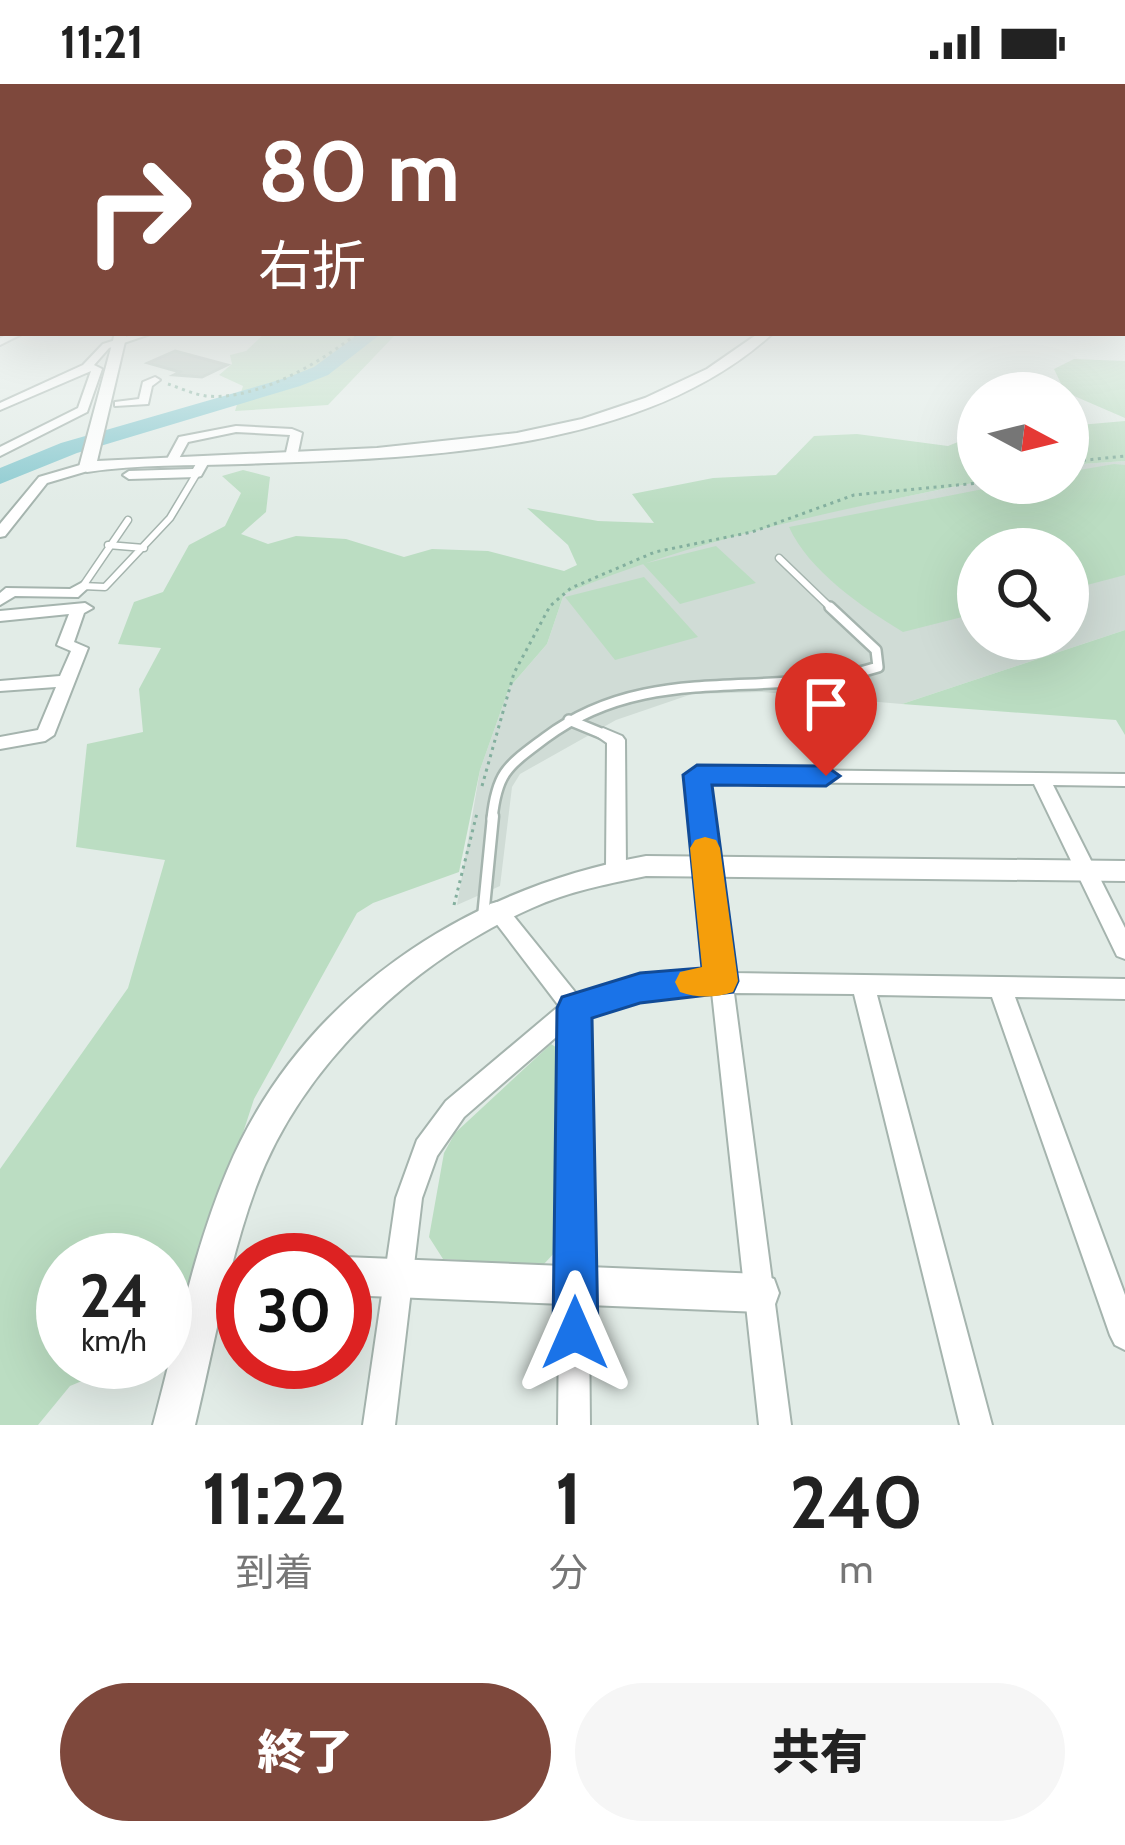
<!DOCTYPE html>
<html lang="ja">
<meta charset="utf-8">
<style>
:root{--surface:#fff;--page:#f6f6f6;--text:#222;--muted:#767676;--accent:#7e483c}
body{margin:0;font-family:Cabin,"Noto Sans JP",sans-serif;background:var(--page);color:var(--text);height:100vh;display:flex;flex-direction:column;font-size:45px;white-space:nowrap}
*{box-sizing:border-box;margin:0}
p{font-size:39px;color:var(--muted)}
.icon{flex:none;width:66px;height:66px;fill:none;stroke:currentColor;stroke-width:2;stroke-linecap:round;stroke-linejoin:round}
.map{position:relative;height:1341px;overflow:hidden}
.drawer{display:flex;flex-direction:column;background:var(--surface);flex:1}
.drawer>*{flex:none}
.guide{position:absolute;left:0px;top:0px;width:1125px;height:252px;box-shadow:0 12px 48px #0002;background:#7e483c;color:#fff;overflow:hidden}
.needle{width:78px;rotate:97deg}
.buttons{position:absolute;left:957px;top:288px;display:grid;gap:24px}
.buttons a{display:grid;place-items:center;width:132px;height:132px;border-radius:50%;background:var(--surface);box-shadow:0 12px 48px #0002;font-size:60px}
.speed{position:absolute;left:36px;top:1149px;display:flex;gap:24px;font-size:60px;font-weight:700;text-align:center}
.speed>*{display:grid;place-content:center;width:156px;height:156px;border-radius:50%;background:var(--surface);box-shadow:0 12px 48px #0002;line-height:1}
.speed small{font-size:30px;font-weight:400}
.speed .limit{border:18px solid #d22;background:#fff;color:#111}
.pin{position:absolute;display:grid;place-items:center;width:102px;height:102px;color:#fff;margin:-123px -51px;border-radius:50% 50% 50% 0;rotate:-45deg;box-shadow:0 0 12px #0007}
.pin .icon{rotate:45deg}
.me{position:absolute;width:132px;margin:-66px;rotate:0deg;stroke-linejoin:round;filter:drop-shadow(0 0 9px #0008)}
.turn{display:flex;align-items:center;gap:42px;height:252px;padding:0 60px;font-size:54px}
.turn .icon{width:156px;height:156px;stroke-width:2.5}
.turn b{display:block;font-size:84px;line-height:102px}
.eta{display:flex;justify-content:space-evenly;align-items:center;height:204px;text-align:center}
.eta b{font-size:72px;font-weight:800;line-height:84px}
.cta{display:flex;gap:24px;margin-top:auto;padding:24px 60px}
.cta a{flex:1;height:138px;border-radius:72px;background:var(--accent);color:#fff;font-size:48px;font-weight:800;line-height:138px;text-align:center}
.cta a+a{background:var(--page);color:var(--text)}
.status{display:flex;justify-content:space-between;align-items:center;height:84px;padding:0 60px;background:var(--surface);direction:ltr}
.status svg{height:33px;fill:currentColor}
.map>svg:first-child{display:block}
</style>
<div class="status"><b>11:21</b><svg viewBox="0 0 49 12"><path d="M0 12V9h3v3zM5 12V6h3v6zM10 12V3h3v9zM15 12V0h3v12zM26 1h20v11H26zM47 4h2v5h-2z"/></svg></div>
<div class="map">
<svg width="1125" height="1341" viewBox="0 0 1125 1341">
<rect width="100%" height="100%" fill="#e2ece7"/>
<path fill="#d0dcd6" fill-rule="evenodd" d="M1125 377V546L902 620 762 608 692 610 616 636 520 690 512 703 500 802 457 821 480 686 509 604 547 560 564 510 646 476 799 434 978 398 1068 399V381ZM978 465H1068V555H978Z"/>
<path fill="#bbddc2" d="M265 249H397L328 321 235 327 243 302 219 291 232 280 230 271 246 267Z
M1074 275 1125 277V334L1065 308 1054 285Z
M1125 337V377L1068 381V342Z
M857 350 948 362 978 350V398C837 426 698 454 564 510L547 560 509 604 480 686 459 788 373 819 357 829 254 1015 175 1258 165 1262V1176H63V1278H127L70 1302 38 1341H0V1085L128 904 165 776 76 763 87 660 143 648 139 605 161 564 118 560 134 518 163 508 189 461 225 442 241 409 222 392 243 386 270 393 266 428 241 450 268 460 296 452 346 455 404 473 432 465 488 467 564 487 577 481 568 461 527 424 598 437 654 439 632 410 713 394 776 391 814 352Z
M1114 380 1125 381V491L1068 506V465H978V529L903 548C863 524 808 486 789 443L1014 399H1068V388Z
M716 462 756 499 680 520 643 480Z
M644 493 698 553 615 576 565 513Z
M1125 546V651L1116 636 902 620Z
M551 960 565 969 558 1165 543 1181 443 1175 429 1153 444 1069 455 1049Z"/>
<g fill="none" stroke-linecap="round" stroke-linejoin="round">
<path fill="#8bcad0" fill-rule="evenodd" d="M360 249H382L328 291 300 302 77 369 0 400V384L61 359 286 294 314 283Z"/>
</g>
<path fill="#bacac2" stroke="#b4c5bd" stroke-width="3" d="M175 267 227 281 202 293 174 291 180 288 148 279Z"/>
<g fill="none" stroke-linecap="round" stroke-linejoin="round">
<g stroke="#a5b4ae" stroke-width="9">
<path id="service-far2" d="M108 461 144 464
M779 474 833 526
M83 502 105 503 170 434 197 389
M83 502 128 436"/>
</g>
<g stroke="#a5b4ae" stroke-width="14">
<path id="service-far1" d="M569 636 603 650
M492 735C497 687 508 682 545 654 650 575 768 618 878 583L876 566 830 523"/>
</g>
<g stroke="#a5b4ae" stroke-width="15">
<path id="service" d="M483 833 493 732"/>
</g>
<g stroke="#a5b4ae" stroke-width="4">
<path id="minor" d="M11 249H24L0 261V254Z
M138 249H153L109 264 94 281 102 285 87 328 0 372V363L78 324 91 287 0 326V319L83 281 103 260Z
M155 293 160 296 152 302 148 320 115 322V318L139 315 143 298Z
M236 342 292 345 302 349 297 373 291 377 285 373 290 351 236 348 188 358 176 380 166 377 179 353Z
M200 373 210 376 201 392 197 393 129 395 123 391 129 387 193 385Z
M87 379 91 380V386L47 399 5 452 0 453V440L39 393Z
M83 498 90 502 78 513 15 512 0 521V509L6 504 70 505Z
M85 519 93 524 84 529 74 558 88 564 54 651 45 657 0 665V653L38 646 56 603 0 607V597L60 592 71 567 57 561 69 530 0 537V527Z
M603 644 622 652 625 656 626 785 623 791 616 793 609 791 606 785 607 659 594 650Z
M697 685 1125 690V702L1053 701 1125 844V875L1117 872 1034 700 707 698 732 889 1125 895V915L1015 913 1125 1211V1266L1115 1261 1110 1251 992 913 877 911 992 1341H960L854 910 734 909 791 1341H759L712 908H676L586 931 590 1341H558L562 948 464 1033 437 1072 422 1114 395 1341H363L396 1114 417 1056 446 1017 559 922 486 826 490 820 497 818 504 820 579 913 676 888 710 889 688 691Z"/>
</g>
<g stroke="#a5b4ae" stroke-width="4">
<path id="tertiary" d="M115 249H127L97 377 377 364 517 349 582 335 645 314 707 285 759 249H773C640 371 413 374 242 380 190 382 139 380 87 388L79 383Z
M646 772 1125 777V797L646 792C607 800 569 807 532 824 414 876 302 980 256 1103 228 1179 214 1262 195 1341H153C176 1256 193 1168 227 1087 300 912 465 805 646 772Z
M345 1173 760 1190 774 1195 779 1209 774 1223 760 1228 345 1211V1176H338Z"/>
</g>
<path stroke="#83af9e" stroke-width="3" stroke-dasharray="3 4.5" stroke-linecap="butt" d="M168 300C180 304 193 310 206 312 257 317 319 279 358 249
M1068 378 1125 372
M482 702 514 589 550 522 571 504 655 468 752 448 854 411 978 399
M454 821 477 729"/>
<use href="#service-far2" stroke="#fff" stroke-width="6"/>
<use href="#service-far1" stroke="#fff" stroke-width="9"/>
<use href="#service" stroke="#fff" stroke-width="10"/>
<use href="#minor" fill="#fff" fill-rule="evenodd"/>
<use href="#tertiary" fill="#fff" fill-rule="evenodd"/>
</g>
<linearGradient id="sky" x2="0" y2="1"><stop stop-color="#83bdde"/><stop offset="0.55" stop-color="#f2f6f4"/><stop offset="1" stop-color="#f2f6f4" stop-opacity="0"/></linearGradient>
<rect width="1125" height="420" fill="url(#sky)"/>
<path fill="#1a73e8" stroke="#114b97" stroke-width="3" d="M697 681 826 682 840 692 826 702 712 701 738 897 733 908 640 919 592 934 598 1249 591 1265 575 1272 560 1265 553 1249 557 924 562 913 640 889 702 884 683 691Z"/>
<path fill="#f59e0b" d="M705 753 716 756 720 764 738 897 733 908C715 914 697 914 680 908L675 898 680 888 702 883 690 764 695 756Z"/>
</svg>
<div class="buttons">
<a><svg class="needle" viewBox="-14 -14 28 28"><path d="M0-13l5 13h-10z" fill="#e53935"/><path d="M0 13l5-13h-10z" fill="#767676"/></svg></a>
<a><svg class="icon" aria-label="search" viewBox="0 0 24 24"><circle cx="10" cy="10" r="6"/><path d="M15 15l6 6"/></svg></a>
</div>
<div class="speed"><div>24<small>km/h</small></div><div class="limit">30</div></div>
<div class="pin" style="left:826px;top:692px;background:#d93025"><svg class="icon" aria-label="arrive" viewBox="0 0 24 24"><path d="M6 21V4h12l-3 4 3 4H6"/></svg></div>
<svg class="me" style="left:575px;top:1249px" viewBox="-20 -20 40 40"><path d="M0-17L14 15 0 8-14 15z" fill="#1a73e8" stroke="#fff" stroke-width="4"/></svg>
<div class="guide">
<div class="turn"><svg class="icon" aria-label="right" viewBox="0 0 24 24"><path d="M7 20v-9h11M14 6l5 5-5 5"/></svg><div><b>80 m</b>右折</div></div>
</div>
</div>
<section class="drawer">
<div class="eta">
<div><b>11:22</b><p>到着</p></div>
<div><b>1</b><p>分</p></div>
<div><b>240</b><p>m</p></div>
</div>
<div class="cta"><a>終了</a><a>共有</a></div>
</section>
